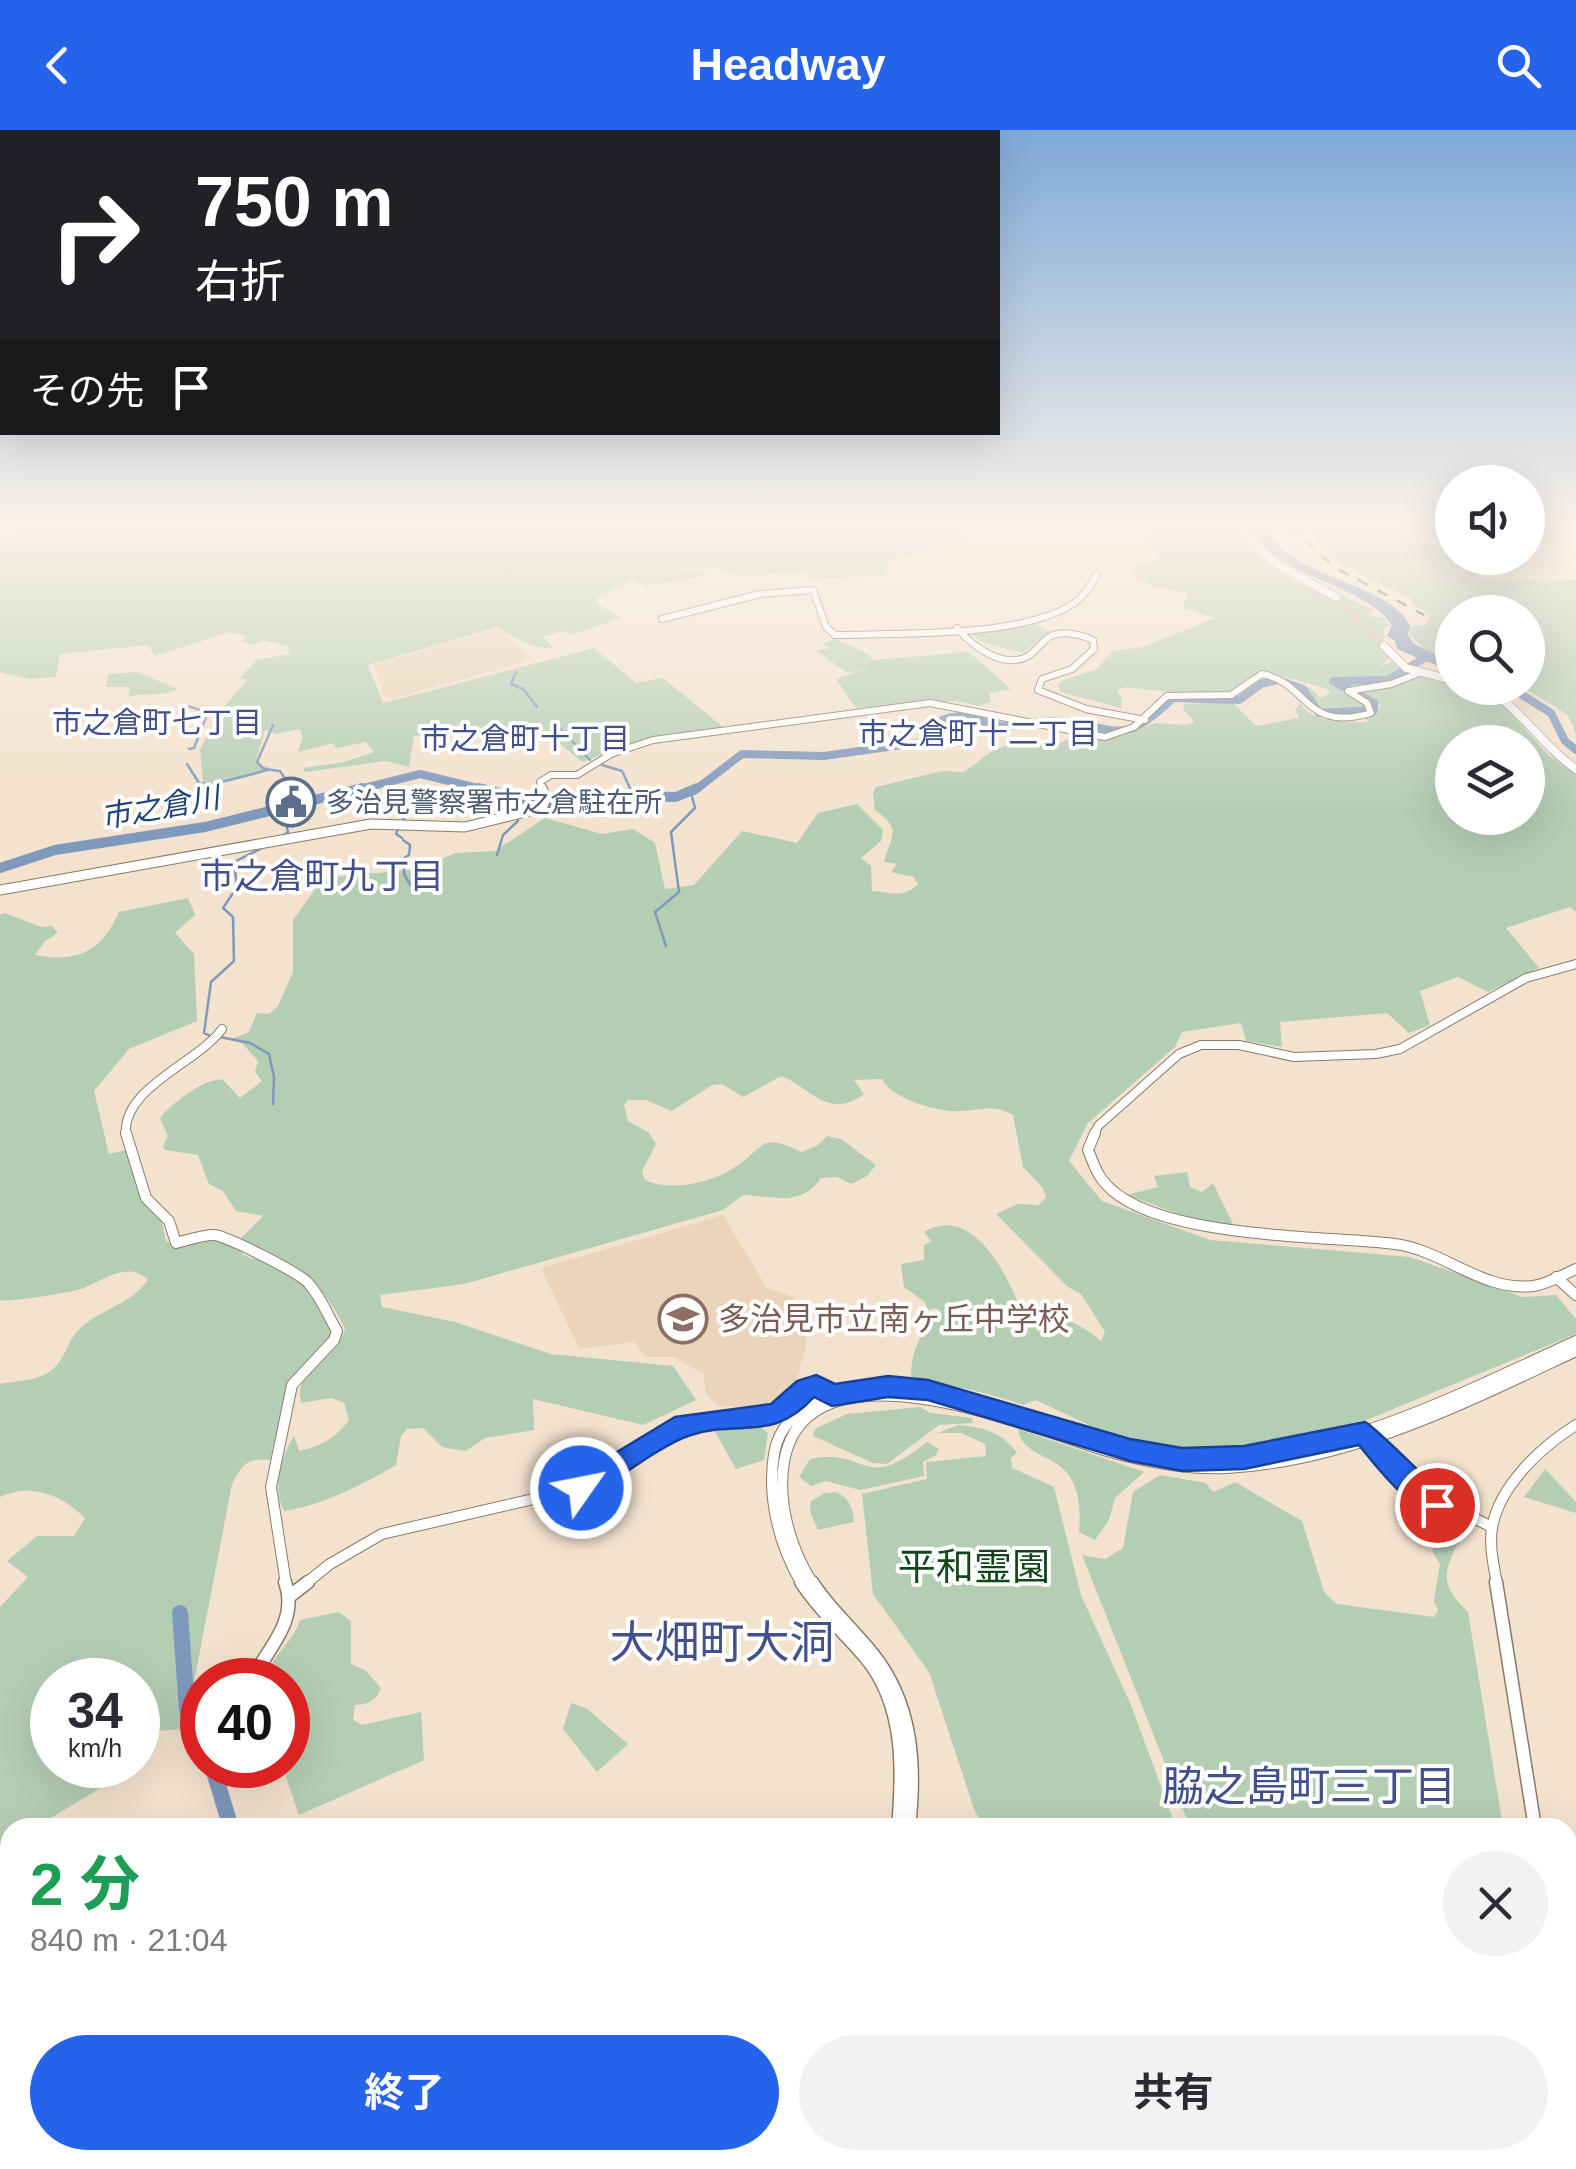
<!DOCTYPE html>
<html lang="ja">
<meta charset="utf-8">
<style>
:root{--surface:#fff;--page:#f2f2f3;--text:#2b2b33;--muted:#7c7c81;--accent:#2563eb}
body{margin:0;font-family:Arial,"Noto Sans JP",sans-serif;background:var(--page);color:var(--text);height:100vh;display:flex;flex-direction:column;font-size:38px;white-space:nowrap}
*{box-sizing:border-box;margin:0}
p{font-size:32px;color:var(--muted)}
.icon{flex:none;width:55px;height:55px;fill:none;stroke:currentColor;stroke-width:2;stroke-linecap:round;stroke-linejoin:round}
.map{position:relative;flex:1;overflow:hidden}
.side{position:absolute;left:0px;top:1688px;width:1578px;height:352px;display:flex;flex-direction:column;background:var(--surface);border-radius:30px 30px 0 0;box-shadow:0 10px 40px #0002}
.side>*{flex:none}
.guide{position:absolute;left:0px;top:0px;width:1000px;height:305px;box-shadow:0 10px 40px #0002;background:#202124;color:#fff;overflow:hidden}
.tools{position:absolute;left:1435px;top:335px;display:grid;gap:20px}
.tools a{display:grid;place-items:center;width:110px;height:110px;border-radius:50%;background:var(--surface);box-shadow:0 10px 40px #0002;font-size:50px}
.speed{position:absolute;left:30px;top:1528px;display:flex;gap:20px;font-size:50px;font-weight:700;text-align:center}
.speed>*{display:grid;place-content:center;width:130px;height:130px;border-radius:50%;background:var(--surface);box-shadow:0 10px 40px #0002;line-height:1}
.speed small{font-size:25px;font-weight:400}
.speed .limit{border:15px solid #d22;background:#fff;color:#111}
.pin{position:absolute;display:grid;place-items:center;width:85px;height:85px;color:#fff;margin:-42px;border:5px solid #fff;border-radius:50%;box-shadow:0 2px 10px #0007}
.me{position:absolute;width:110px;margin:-55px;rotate:57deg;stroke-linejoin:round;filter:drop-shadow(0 0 8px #0008)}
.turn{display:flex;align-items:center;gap:35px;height:210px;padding:0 30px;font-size:45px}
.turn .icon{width:130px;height:130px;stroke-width:2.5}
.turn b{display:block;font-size:70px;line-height:85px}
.then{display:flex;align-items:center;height:95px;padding:0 30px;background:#0003;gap:20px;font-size:38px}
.round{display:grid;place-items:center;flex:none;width:105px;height:105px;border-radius:52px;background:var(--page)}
.headline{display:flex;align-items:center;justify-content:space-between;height:170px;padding:0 30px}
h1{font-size:60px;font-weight:700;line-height:75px;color:#1e9e55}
.button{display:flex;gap:20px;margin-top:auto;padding:20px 30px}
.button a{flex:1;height:115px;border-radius:60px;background:var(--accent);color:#fff;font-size:40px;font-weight:700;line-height:115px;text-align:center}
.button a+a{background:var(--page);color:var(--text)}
header{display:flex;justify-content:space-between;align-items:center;height:130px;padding:0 30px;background:var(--accent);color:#fff;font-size:45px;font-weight:700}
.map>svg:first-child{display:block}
</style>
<header><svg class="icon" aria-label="back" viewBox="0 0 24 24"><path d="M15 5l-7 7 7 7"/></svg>Headway<svg class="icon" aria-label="search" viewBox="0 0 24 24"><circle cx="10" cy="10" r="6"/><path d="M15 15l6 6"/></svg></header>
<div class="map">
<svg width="1576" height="2039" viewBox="0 0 1576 2039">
<rect width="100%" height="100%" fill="#f3e2ce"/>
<path fill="#ead5ba" d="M498 499 535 529 392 569 381 563V555L373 535Z
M723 1085 767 1158 794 1167 807 1213 796 1252 784 1277 717 1276 706 1263 703 1244 674 1227H646L634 1212 579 1219 541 1138Z"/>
<path fill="#b4ceb4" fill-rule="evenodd" d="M26 396H986L960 403 965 408 892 431 884 438 886 445 812 449 808 441 746 446 722 441 723 437H686L673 450 685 441H702L707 445 646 456 631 451 596 468 598 474 620 488 571 505 563 501 543 507 554 518C535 520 513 508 498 497L368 535 383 573 594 518 636 553 663 548 723 597 649 608 582 632 547 603 485 601 414 606 409 637 386 631 305 642 303 638 344 632 374 622 366 612 336 618 333 613 298 622 303 607 299 599 276 604 265 600 255 633 273 639 212 653H203L200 619 221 580 247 550 240 548 256 530 290 524 288 516 263 510 252 515 242 511 248 506 230 502 155 526 148 515 60 524 56 547 28 549 0 542V413Z
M1120 396H1234L1257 424 1285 446 1336 470 1341 468 1336 463 1376 480 1370 482 1372 487H1383L1391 495 1384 498 1383 494 1385 508 1375 510 1390 527 1380 537 1392 531 1405 539 1383 549 1375 546 1384 553 1346 560 1347 565 1364 573 1368 579C1352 583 1323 590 1312 573 1309 569 1309 563 1306 558L1310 557 1320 568 1330 563 1328 559 1267 542 1234 563 1197 565 1126 557 1117 560 1122 569 1121 578 1061 562 1057 555 1061 551 1095 540 1113 521 1143 517 1215 488 1183 478 1188 463 1157 458 1132 445 1137 435 1152 437 1159 423 1143 415 1153 400Z
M1307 396H1382L1439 419 1487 451 1576 450V603L1568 585 1525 558 1528 482H1452V531L1428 522 1409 505 1410 496 1426 495 1431 484 1413 475 1412 469 1333 430Z
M1032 492 1049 502 1023 523 981 512 970 503Z
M835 509 868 524 873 530 969 522 1011 559 989 563 991 572 978 576 956 571 856 578 836 549 868 538 847 543 816 520 829 519 822 513Z
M137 542 178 559C160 567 147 562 128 567L130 557H106L108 544Z
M1422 545 1452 551V558H1481L1492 562 1548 625 1576 644V782L1570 777 1506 798 1539 838 1488 862 1458 847 1420 861 1430 895 1409 903 1387 883 1280 892 1282 917 1246 911 1241 893 1182 902 1175 917 1088 993 1069 1031 1102 1071 1210 1110 1410 1127 1523 1167 1556 1165 1576 1189V1204L1342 1300 1228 1322 1180 1320 1099 1300 1036 1270 1023 1275C987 1262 949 1255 911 1247 911 1220 922 1199 941 1182L936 1178 928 1180 925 1172 904 1157 901 1134 924 1130V1115L931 1111 924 1102C972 1073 1007 1143 1021 1181L1015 1194 1021 1202 1028 1199 1037 1181C1062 1188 1081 1193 1101 1211L1105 1202 1081 1164 1068 1157 996 1084 1018 1074 1038 1075 1046 1068 1043 1058 1023 1037 1013 985C990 972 976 983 951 981 932 980 890 967 882 949L854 950 864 964C828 991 809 956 781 946L743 967 722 954 712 955 672 981 646 970H628L624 975 628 991 648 1002 656 1014 642 1041 645 1050C671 1062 711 1053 735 1037 767 1016 758 1002 802 1022L818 1015 827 1006 841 1009 876 1035 867 1046 851 1054 837 1047 821 1048C800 1078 774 1066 743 1065L723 1080 464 1154 380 1165 382 1177 455 1192 551 1224 673 1236 696 1270 643 1295 533 1269 534 1300 485 1308 466 1321 442 1317 423 1298 407 1299 401 1306 396 1335C362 1355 324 1375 284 1381 272 1359 281 1327 294 1306L299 1321C321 1316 336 1308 349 1290L344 1273 331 1268 301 1273C292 1238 341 1228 345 1198 328 1165 309 1141 274 1127 260 1120 252 1120 241 1108L263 1086 236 1081 223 1061 209 1054 198 1025 165 1020 163 1016 168 1006 160 988C170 975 207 946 223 950L240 968 262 951 255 942 258 931 242 913 229 910 249 902 257 883 269 884 278 876 293 842V790L323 748 419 739 455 723 495 721 545 688 602 704 633 699 655 713 665 759 694 755 742 701 797 713 818 683 857 674 883 700 881 711 861 728 871 736 872 761C890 762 904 769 918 754L914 747 891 742 897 734 884 732C891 704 903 700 875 680L873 662 876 657 942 641 964 642 991 622 1014 612 1055 615 1078 605 1107 610 1155 593 1187 595 1194 591 1183 579 1184 574 1232 572 1256 596 1299 588 1295 580 1300 573C1313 594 1345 592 1368 592L1365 589 1381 575 1357 561ZM1452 612H1528V688H1452Z
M188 768 195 785 175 803 194 824 197 891 129 919 94 961 109 1024 130 1019 137 1061 162 1092 166 1111C184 1121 201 1106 220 1109 234 1112 235 1119 246 1126 252 1130 261 1129 269 1132 297 1144 332 1175 330 1208L289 1250 270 1330C247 1327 242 1335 232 1354L185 1599 156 1601 138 1608V1550H52V1635H128L130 1640 36 1697 10 1698V2030H65L61 2039H0V1477L28 1447 7 1431 37 1406H74L85 1388C60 1364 32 1353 0 1367V1254C15 1251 33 1251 46 1244 67 1233 65 1209 84 1195 105 1178 132 1173 148 1150 129 1131 105 1149 84 1158 75 1162 7 1173 0 1170V785L5 783 41 797 52 796 58 803 45 811 35 825C78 833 102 821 119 782Z
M1187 1042 1190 1057 1202 1062 1213 1053 1235 1098 1195 1090 1127 1065 1158 1057 1154 1046Z
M920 1277 931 1283 972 1288 973 1293 939 1295 887 1334 873 1333 813 1306 815 1299 847 1284Z
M753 1292 768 1303 764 1330 736 1339 710 1293Z
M958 1295C983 1297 1002 1302 1017 1323L1011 1328 1012 1338 1054 1357 1081 1465 1131 1575 1176 1697H984L974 1679 929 1542 873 1464 862 1364 927 1349 926 1332 986 1326 985 1314 961 1303H938Z
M1018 1299 1144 1342 1115 1368 1109 1390 1095 1410 1079 1402C1087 1312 1025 1340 1018 1299Z
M927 1312 939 1319 936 1325 923 1332 924 1346 860 1360 826 1351 811 1356 799 1347 810 1329C871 1317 860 1365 927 1312Z
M1545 1339 1576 1372V1383L1524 1367Z
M1160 1345 1206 1353 1213 1362 1235 1352 1302 1391 1324 1462 1337 1474 1434 1487 1438 1480 1434 1471 1440 1434 1432 1421 1442 1404 1413 1383 1387 1345 1437 1387 1464 1399C1447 1439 1434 1449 1468 1482L1503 1697H1190L1082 1425 1105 1429 1123 1418 1133 1362Z
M836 1362C849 1368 853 1377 854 1392L818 1400 810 1381 811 1371 825 1363Z
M339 1482 351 1491V1534L365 1540 381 1558C377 1570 368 1575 355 1575L353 1590 362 1595 421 1582 424 1630 299 1685 286 1647 288 1550H264C274 1522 292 1514 300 1490Z
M571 1573 586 1578 628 1614 597 1642 563 1599Z
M1568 1858 1576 1865V2039H1502L1500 2030H1568Z
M486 2030H718L711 2039H479Z"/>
<path fill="#7f99bd" d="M1247 400H1269C1287 447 1386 451 1410 495L1408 505 1414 514 1439 527 1427 532 1397 519 1395 511 1387 506 1392 495C1362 453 1284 450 1247 400Z"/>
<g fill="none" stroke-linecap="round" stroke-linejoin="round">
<path stroke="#7f99bd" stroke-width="2.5" d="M516 542 511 554 523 559 537 577
M187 576 208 582 194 618 189 619
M554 592 590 630
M273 595 257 632 264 639 280 641 296 665 311 669
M187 634 199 653 210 655 268 640
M602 635 622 641
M623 643 633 665
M446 680H458L490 661
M402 691 409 681 438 680
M398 699 396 704 402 708
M283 706 288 702 286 693 300 683 299 678
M403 710 410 715 409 725 404 728V744L413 759
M497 725 503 705 518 691 517 687
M666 816 655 782 679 762 671 702 695 678 691 663
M212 907 204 903 211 852 234 831 233 787 223 778 237 757 234 732 264 717
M220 907 250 913 269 924 274 947 273 974"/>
<path stroke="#7f99bd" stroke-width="8" d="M1419 524 1452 537
M1511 558 1551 583 1565 611 1576 620
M352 661 420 644 490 661
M694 661 742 624 824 626 923 612 935 606 942 590C965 580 981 594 1003 596 1019 598 1035 591 1051 591 1115 592 1116 623 1173 568L1239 570 1261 554 1278 550 1303 559 1319 583 1374 580V573L1333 551 1388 550 1426 527"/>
<path stroke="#7f99bd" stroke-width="10" d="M479 658 545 674 609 665 676 667 697 658
M0 738 55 720 205 697 362 658"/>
<path stroke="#7f99bd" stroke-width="16" d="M180 1483 187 1580 202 1612
M212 1635 231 1698
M366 2030 377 2039
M1367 2030 1396 2039"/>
<path stroke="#cbbcab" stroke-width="8" stroke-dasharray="8 4" stroke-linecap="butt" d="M1336 467 1384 516"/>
<g stroke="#897b68" stroke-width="8">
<path id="tertiary-far3" d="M662 489 760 464 813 460 826 497 835 505C898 503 1020 508 1073 474 1084 467 1091 455 1097 444
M957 498C972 516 1004 540 1028 526 1037 521 1043 509 1053 505 1066 501 1081 505 1093 510L1094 519 1072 539 1042 549 1038 560 1086 579 1145 590"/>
</g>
<g stroke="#897b68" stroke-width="10">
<path id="tertiary-far2" d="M126 1005C121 958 199 932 222 899
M1094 1005 1098 996 1179 924 1201 915H1239L1294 927 1376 924 1400 919 1526 848 1576 834"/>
</g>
<g stroke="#897b68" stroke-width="12">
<path id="tertiary-far1" d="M126 1003 146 1068 169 1091 176 1113C188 1110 202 1105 214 1105 225 1105 302 1144 309 1154 321 1167 328 1186 337 1201L334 1210 292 1255 271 1357 286 1454
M1095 1003 1088 1020C1092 1029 1095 1040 1101 1048 1143 1110 1325 1105 1395 1114 1443 1120 1483 1162 1533 1156 1548 1154 1562 1145 1576 1139
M1556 1147 1576 1165
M1370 1309 1424 1364 1492 1397
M305 1454 330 1434 382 1404 581 1358 684 1295 786 1280 806 1258 815 1255 827 1259 833 1267
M802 1454C779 1416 767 1368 774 1324 779 1293 801 1277 829 1268 932 1237 1032 1292 1129 1319 1161 1328 1194 1331 1227 1329 1350 1322 1466 1261 1576 1211
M813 1454C791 1419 777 1374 784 1332 806 1201 1036 1300 1107 1321 1146 1332 1187 1340 1227 1338 1351 1331 1465 1273 1576 1221
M1497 1454C1494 1437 1489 1416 1492 1398 1499 1356 1541 1317 1576 1295"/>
</g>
<g stroke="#897b68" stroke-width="15">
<path id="tertiary" d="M801 1452C819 1480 844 1502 866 1528 905 1575 903 1640 898 1698
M812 1452C828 1478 852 1498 871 1522 913 1573 916 1636 909 1698
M1496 1452 1535 1698
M290 1466 308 1452
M255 1550V1543C273 1514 298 1487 285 1452
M1568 1756 1576 1763
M1075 2030 1085 2039
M1091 2030 1100 2039
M388 2039 390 2030"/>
</g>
<g stroke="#897b68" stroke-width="8">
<path id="secondary-far1" d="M1241 397H1287
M1296 397 1301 396
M543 661 540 652 551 645H577L611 624 653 610 930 573 1105 607 1134 597 1167 566 1231 565 1262 544C1309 553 1304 603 1371 583L1367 573 1348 561 1391 554 1419 543"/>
</g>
<g stroke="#897b68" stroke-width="11">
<path id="secondary" d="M0 760 371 694 465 697 542 678 546 669 542 658"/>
</g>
<g stroke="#897b68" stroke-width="9">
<path id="primary" d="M1240 396 1273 432 1336 467
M1384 516 1406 538 1452 550
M1485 558C1521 578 1542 616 1576 639"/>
</g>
<use href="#tertiary-far3" stroke="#fff" stroke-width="6"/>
<use href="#tertiary-far2" stroke="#fff" stroke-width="8"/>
<use href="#tertiary-far1" stroke="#fff" stroke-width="10"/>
<use href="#tertiary" stroke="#fff" stroke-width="12"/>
<use href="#secondary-far1" stroke="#fff" stroke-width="6"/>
<use href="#secondary" stroke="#fff" stroke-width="9"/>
<use href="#primary" stroke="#fff" stroke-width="8"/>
<path stroke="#665c51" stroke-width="2.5" stroke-dasharray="11 11" stroke-linecap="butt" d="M1289 396 1334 437 1424 485"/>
</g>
<linearGradient id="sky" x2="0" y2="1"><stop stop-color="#7ea9d7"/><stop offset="0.58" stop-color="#faf2e9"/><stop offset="1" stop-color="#faf2e9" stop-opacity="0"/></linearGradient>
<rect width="1576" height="681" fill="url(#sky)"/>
<path fill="#2563eb" stroke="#184099" stroke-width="2.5" d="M816 1245 835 1254 888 1246 928 1250 1130 1309 1182 1318 1244 1316 1365 1292C1371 1294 1448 1368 1451 1375L1447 1383C1419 1393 1376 1336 1359 1315L1244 1339 1182 1341 1130 1331 928 1270 888 1267 832 1276 814 1267C772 1313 741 1289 691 1305 664 1313 616 1350 591 1366L581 1370 571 1366 567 1358 571 1350 675 1287 771 1274 797 1251Z"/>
<defs>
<g id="civic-ring" transform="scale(2.5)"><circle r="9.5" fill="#fff" stroke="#5c6f8a" stroke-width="1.5"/><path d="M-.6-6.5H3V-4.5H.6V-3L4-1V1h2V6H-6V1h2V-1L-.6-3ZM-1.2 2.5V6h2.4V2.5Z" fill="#5c6f8a"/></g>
<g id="school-ring" transform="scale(2.5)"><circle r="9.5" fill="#fff" stroke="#8d6e63" stroke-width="1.5"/><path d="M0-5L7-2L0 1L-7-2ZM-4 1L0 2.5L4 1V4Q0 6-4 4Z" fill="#8d6e63"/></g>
</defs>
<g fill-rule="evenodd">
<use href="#civic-ring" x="291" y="672"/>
<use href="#school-ring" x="683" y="1189"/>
</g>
<g text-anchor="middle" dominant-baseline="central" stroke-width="8" stroke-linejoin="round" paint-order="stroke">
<g font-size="28" fill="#4e5e75" stroke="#fff" text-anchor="start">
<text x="326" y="672">多治見警察署市之倉駐在所</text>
</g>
<g font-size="30" fill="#42508c" stroke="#fff">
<text x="157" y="592">市之倉町七丁目</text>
<text x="978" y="603">市之倉町十二丁目</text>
<text x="525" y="608">市之倉町十丁目</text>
</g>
<g font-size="30" font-style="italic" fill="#1f4372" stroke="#fff">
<text transform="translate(160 677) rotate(-10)">市之倉川</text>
</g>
<g font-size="32" fill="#785e54" stroke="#fff" text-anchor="start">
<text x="718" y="1189">多治見市立南ヶ丘中学校</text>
</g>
<g font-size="35" fill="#42508c" stroke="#fff">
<text x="322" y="745">市之倉町九丁目</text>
</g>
<g font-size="38" fill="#124518" stroke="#fff">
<text x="974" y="1437">平和霊園</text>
</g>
<g font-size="42" fill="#42508c" stroke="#fff">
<text x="1309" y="1656">脇之島町三丁目</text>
</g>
<g font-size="45" fill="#42508c" stroke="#fff">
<text x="722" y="1512">大畑町大洞</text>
</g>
</g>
</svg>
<div class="tools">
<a><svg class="icon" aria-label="sound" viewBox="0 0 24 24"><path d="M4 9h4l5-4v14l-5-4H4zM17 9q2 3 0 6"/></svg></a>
<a><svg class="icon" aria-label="search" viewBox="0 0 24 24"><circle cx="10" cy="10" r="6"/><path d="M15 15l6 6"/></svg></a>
<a><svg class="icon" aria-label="layers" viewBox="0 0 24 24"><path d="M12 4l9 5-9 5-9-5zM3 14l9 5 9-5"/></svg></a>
</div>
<div class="speed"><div>34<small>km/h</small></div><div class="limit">40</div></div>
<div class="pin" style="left:1437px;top:1375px;background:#d93025"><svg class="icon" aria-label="arrive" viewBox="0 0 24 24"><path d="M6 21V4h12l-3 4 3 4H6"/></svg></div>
<svg class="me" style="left:581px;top:1358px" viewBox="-20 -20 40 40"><circle r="17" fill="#2563eb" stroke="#fff" stroke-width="3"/><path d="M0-11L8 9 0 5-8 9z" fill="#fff"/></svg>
<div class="guide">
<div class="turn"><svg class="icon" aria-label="right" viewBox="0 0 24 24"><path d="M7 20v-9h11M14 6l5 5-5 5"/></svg><div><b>750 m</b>右折</div></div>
<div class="then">その先<svg class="icon" aria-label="arrive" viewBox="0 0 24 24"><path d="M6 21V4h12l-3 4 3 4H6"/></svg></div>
</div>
<section class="side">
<div class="headline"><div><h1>2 分</h1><p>840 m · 21:04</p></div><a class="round"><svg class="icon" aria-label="close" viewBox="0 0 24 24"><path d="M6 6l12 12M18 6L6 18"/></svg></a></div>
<div class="button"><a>終了</a><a>共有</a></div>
</section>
</div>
